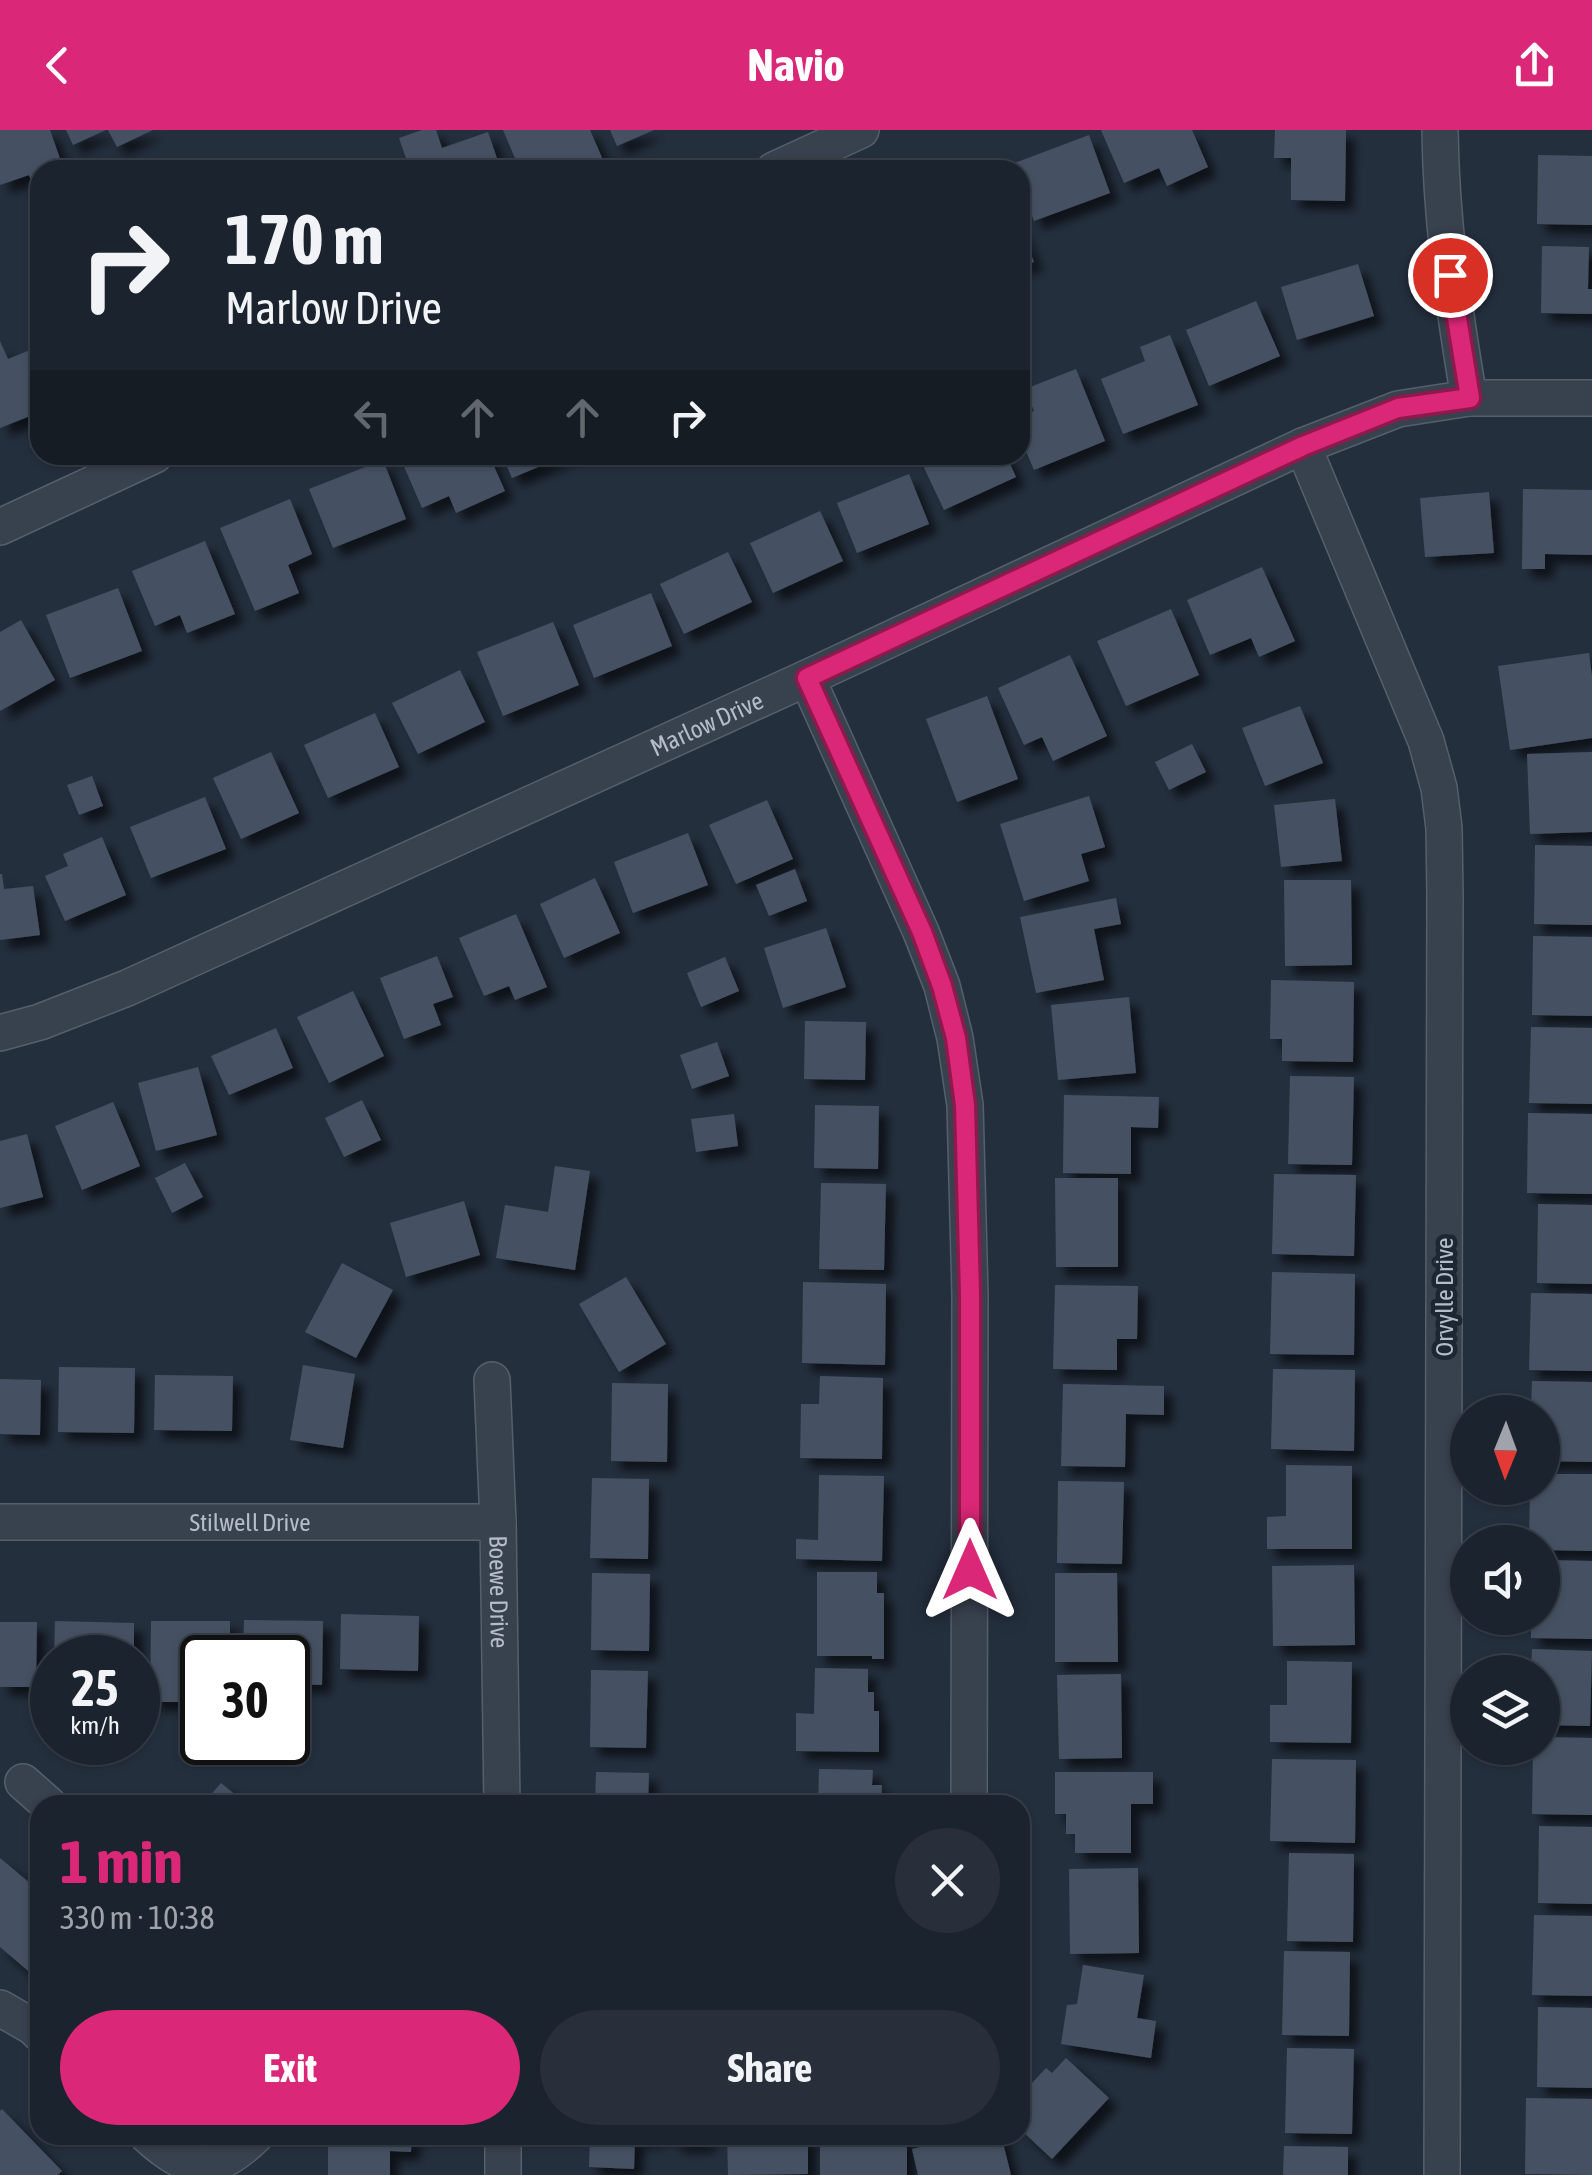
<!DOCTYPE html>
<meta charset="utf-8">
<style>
:root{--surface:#1b232e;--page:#282f3a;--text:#f1f3f6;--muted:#a0a4aa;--line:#39404a;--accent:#db2777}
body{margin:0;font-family:"Asap Condensed",sans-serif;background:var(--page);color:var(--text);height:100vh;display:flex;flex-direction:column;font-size:38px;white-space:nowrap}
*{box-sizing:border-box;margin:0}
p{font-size:32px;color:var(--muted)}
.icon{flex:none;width:55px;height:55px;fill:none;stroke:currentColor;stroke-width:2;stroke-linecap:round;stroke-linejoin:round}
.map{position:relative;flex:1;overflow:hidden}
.panel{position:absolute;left:30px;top:1665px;width:1000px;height:350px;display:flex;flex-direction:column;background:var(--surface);border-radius:30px;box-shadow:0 2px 8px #0004,0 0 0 2px var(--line)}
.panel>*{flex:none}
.banner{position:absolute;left:30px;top:30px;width:1000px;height:305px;border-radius:30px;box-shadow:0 2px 8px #0004,0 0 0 2px var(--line);background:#1b232e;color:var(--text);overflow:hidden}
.needle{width:65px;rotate:181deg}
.controls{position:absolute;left:1450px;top:1265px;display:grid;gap:20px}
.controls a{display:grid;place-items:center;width:110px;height:110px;border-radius:50%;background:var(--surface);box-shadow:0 2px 8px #0004,0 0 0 2px var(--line);font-size:50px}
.speed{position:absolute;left:30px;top:1505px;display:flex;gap:20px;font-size:50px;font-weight:700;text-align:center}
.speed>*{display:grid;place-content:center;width:130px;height:130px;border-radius:50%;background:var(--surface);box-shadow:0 2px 8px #0004,0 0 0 2px var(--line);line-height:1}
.speed small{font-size:25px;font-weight:400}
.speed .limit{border:5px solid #111;border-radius:15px;background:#fff;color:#111}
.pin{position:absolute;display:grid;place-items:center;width:85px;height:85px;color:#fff;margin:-42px;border:5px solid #fff;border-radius:50%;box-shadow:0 2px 10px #0007}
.me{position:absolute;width:110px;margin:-55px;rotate:0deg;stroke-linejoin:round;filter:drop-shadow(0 0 8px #0008)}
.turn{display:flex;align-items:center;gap:35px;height:210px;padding:0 30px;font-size:45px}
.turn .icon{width:130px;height:130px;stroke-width:2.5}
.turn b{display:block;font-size:70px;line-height:85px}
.lanes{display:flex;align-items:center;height:95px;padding:0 30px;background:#0003;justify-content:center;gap:50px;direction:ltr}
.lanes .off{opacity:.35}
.round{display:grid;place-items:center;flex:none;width:105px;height:105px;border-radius:52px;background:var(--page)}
.overview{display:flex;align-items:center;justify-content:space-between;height:170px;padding:0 30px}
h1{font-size:60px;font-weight:700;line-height:75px;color:var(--accent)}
.cta{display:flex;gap:20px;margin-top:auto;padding:20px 30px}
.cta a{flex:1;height:115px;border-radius:60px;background:var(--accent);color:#fff;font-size:40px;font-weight:700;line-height:115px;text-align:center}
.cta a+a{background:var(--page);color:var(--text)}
header{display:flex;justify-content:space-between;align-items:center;height:130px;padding:0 30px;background:var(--accent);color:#fff;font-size:45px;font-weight:700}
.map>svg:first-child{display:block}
</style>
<header><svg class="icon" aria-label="back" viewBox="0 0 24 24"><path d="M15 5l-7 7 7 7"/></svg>Navio<svg class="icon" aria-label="share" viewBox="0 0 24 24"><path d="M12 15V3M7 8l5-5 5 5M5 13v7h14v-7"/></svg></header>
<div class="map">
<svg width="1592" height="2045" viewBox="0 0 1592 2045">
<defs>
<filter id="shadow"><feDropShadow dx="9" dy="9" stdDeviation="5" flood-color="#0009"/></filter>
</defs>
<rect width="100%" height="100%" fill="#242f3e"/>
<path fill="#455162" filter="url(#shadow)" d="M0 0H50L64 40H40V60L35 61 29 45 0 55Z
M66 0H106L73 15Z
M108 0H153L117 17Z
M422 0H436L442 18 488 2 501 40H410L399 8Z
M503 0H590L603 30 579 40H520Z
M610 0H654L617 16Z
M1101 0H1192L1208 37 1167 56 1159 38 1124 53Z
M1275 0H1346L1345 71 1291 70V28H1274Z
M1089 5 1110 63 1034 91 1020 54V40H1015L1012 34Z
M1538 25 1592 26V95L1537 94Z
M1020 96 1034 132 1020 137Z
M1542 116 1589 117 1588 159H1592V184L1541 183Z
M1358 134 1374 186 1297 210 1281 157Z
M1256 171 1280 226 1209 256 1186 200Z
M1170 205 1198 275 1123 304 1101 249 1145 231 1140 217Z
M0 211 8 229 40 216V282L0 298Z
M1076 239 1105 311 1034 340 1020 307V287L1034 281 1025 259Z
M399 325H489L505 361 456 383 449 366 422 378Z
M502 325H567L512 348Z
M918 325H1006L1016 347 944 380Z
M383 330 406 389 333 418 309 359Z
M909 344 929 394 857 423 837 373Z
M1523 359 1592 360V425L1545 424V439H1522Z
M1489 362 1494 423 1425 427 1420 368Z
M290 369 312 424 288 435 299 463 255 481 220 398Z
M820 381 843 431 773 463 750 413Z
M205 411 235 484 187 503 180 485 155 496 132 441Z
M728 422 752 472 684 504 660 454Z
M1262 437 1295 511 1259 527 1251 508 1210 525 1187 470Z
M118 458 142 521 70 548 46 485Z
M651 463 672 516 594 548 573 495Z
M1171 479 1199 545 1126 576 1097 511Z
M21 490 55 550 0 581V502Z
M553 492 579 555 503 586 477 522Z
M1589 523 1592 546V608L1510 620 1498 536Z
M1070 525 1107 606 1053 631 1042 607 1024 615 998 558Z
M460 540 485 592 418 624 392 573Z
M987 566 1018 649 957 672 926 589Z
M1300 576 1323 633 1265 656 1242 598Z
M375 583 399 637 328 668 304 615Z
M1192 614 1206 642 1169 660 1155 632Z
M271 622 299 683 241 709 213 648Z
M1592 622V702L1530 704 1527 624Z
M92 646 103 676 79 685 67 655Z
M1089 666 1105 717 1081 724 1089 751 1024 771 1000 694Z
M205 667 226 719 151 748 130 697Z
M1335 669 1342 731 1281 737 1274 675Z
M767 670 793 729 736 754 709 695Z
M688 703 708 755 633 783 614 732Z
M102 707 126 765 65 791 45 746 68 736 63 724Z
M1535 715 1592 716V795L1534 794Z
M795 739 807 771 769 786 756 755Z
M0 744H2L4 759 33 756 40 805 0 810Z
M595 748 620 803 564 828 540 774Z
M1284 750H1351L1352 835 1285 836Z
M1116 768 1121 794 1094 799 1104 850 1036 863 1020 787Z
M516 784 547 857 515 870 509 856 484 866 459 808Z
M826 798 846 857 783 878 764 818Z
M1533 806 1592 807V886L1532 885Z
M437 826 453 867 433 874 441 895 404 909 380 848Z
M725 827 739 861 701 877 687 843Z
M1271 850 1354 852 1353 932 1282 931V909H1270Z
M353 861 384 926 329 953 297 887Z
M1129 867 1136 943 1058 950 1051 875Z
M805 891 866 892 865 950 804 949Z
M1531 897 1592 898V974L1529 973Z
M276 898 293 938 229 965 211 926Z
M717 912 729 946 692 959 680 925Z
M198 937 217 1005 156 1021 138 953Z
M1290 946 1354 947 1352 1035 1288 1034Z
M1064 965 1159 967 1158 998 1131 997V1044L1063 1043Z
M362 970 381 1010 344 1027 325 988Z
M113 972 140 1036 82 1060 55 996Z
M815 975 879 976 878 1039 814 1038Z
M1528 983 1592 984V1064L1527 1063Z
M734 984 738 1016 696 1022 691 989Z
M27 1004 43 1067 0 1078V1011Z
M185 1033 203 1067 172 1083 155 1048Z
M555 1036 590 1041 575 1140 496 1128 505 1075 548 1082Z
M1274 1044 1356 1045 1354 1126 1272 1124Z
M1055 1048H1118V1137H1056Z
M821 1053 886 1054 884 1140 819 1139Z
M464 1071 480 1125 406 1147 390 1093Z
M1538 1074 1592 1075V1154L1537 1153Z
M342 1133 393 1160 356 1228 305 1202Z
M1272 1142 1355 1144 1354 1225 1270 1224Z
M626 1147 666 1214 619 1242 579 1174Z
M803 1152 886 1154 885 1235 802 1233Z
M1055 1155 1138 1156 1137 1209H1117V1240L1053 1239Z
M1531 1163 1592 1164V1241L1529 1240Z
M303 1235 355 1244 343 1318 290 1310Z
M59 1237 135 1238 134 1303 58 1302Z
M1273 1239 1355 1240 1354 1321 1271 1319Z
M155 1245 233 1246 232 1301 154 1300Z
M820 1246 883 1248 882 1329 800 1328 801 1274H819Z
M0 1249 41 1250 40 1305 0 1304Z
M1532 1251 1592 1252V1332L1542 1331V1282H1531Z
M612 1253 668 1254 667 1332 611 1331Z
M1063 1254 1164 1256V1285L1126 1284 1125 1337 1061 1336Z
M1286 1335 1352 1336V1419H1267V1387L1286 1386Z
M1542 1344H1592V1421L1542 1420V1412H1529L1530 1358H1542Z
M819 1345 884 1346 882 1431 796 1429V1409L818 1410Z
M592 1348 649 1349 648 1429 590 1428Z
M1058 1351 1124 1352 1122 1434 1057 1433Z
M1542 1430 1592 1431V1509L1531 1508V1488H1542Z
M1354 1435 1355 1515 1273 1516 1272 1436Z
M817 1442H877V1463H884V1529H872V1526H817Z
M592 1443 650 1444 649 1521 591 1520Z
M1055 1443H1117L1118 1532H1055Z
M341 1484 419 1486 418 1541 340 1539Z
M244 1490 323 1491 322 1555 288 1554V1528H243Z
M55 1491 134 1493V1528H54Z
M151 1491H230V1528H202V1572H150Z
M0 1492H37L36 1557H0Z
M1532 1519 1592 1521 1590 1596 1542 1595V1542H1531Z
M1287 1531 1352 1532 1351 1613 1270 1612V1575H1287Z
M815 1538 868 1539V1562H874V1581H879V1622L796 1621V1583L814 1584Z
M591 1540 648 1541 646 1618 590 1617Z
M1121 1544 1122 1628 1059 1629 1057 1545Z
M1542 1607 1592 1608V1685L1532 1684 1533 1618H1542Z
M1272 1629 1356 1630 1355 1713 1270 1711Z
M819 1639 873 1640 872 1655H882L881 1675H818Z
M596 1642 649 1643 648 1675H595Z
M1055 1642H1153V1674H1131V1723H1075V1704H1066V1684H1055Z
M221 1653 248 1675H202Z
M1539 1696 1592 1697V1774L1538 1773Z
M1289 1723 1354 1724 1353 1812 1287 1811Z
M0 1728 37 1759 40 1756V1851L0 1817Z
M1138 1738 1139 1823 1070 1824 1069 1739Z
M1534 1785 1592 1786V1866L1532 1865Z
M1284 1821 1350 1822 1349 1906 1282 1905Z
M1083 1835 1144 1845 1137 1888 1156 1891 1151 1928 1061 1914 1067 1875 1077 1874Z
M1538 1877 1592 1878V1958L1537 1957Z
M1287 1918 1354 1919 1352 2004 1285 2003Z
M1066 1928 1109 1968 1052 2029 1020 1999V1966L1046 1938 1052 1943Z
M1526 1968 1592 1969V2045L1525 2044Z
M2 1979 62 2041 58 2045H0V1981Z
M328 2005H412L411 2022 390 2021V2045H328Z
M590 2005H655V2009L635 2008 634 2039 589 2037Z
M673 2005H706V2014H673Z
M727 2005H808V2044L728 2045Z
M820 2005H907V2045H820Z
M970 2005H1001L1011 2045H918L912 2019Z
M1284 2016 1348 2017V2045H1283Z"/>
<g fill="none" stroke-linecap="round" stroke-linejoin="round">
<g stroke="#565f6c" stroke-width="38">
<g id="minor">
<path d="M1440 0C1441 91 1454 179 1469 268"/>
<path d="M774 40 861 0"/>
<path d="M1303 316 1426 611 1439 658 1444 698 1445 766 1442 2045"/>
<path d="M0 397 155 325"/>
<path d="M807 548 921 802 942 856 955 908 965 975 970 1165 969 1675"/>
<path id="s1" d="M0 903 40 892 127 858 807 548 1303 316 1398 279 1469 268H1592"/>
<path id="s2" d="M492 1250 498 1392 502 1675"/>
<path id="s3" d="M0 1392H498"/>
<path d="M23 1652 49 1675"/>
<path d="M0 1878 33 1897 40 1904"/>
<path d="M147 2005C189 2044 215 2045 256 2005"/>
<path d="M503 2005V2045"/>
</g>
</g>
<use href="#minor" stroke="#38414e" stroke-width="35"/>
</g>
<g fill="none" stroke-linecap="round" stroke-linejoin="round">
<g stroke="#8e194d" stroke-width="25">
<path id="route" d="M970 1440V1164L965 975 956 908 942 856 922 802 807 548 1303 316 1398 278 1470 268 1450 145"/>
</g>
<use href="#route" stroke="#db2777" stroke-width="18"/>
</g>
<g text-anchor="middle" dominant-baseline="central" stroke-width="9" stroke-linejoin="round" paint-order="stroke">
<g font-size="25" fill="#b4bcc9" stroke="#1d2633">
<text stroke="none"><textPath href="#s1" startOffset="772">Marlow Drive</textPath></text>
<text transform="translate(1444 1167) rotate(-90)">Orvylle Drive</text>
<text stroke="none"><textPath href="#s3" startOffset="250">Stilwell Drive</textPath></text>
<text stroke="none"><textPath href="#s2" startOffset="212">Boewe Drive</textPath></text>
</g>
</g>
</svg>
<div class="controls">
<a><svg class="needle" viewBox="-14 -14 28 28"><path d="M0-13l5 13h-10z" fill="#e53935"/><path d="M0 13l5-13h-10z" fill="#a0a4aa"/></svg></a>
<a><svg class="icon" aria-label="sound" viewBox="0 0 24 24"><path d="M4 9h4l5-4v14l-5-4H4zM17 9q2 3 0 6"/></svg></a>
<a><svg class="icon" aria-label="layers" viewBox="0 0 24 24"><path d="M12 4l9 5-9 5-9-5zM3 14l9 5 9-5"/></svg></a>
</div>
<div class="speed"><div>25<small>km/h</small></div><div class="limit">30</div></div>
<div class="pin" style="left:1450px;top:145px;background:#d93025"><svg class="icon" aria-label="arrive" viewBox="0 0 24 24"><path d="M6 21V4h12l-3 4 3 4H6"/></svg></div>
<svg class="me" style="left:970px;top:1440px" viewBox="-20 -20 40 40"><path d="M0-17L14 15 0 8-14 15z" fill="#db2777" stroke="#fff" stroke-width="4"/></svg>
<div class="banner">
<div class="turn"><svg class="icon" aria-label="right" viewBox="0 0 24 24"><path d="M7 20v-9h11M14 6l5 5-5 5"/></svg><div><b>170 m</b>Marlow Drive</div></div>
<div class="lanes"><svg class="icon off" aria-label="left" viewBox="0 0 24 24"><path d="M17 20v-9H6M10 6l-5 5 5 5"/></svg><svg class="icon off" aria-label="ahead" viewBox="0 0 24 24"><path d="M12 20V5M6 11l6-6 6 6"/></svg><svg class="icon off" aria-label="ahead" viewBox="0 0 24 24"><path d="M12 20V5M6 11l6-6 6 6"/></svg><svg class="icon" aria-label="right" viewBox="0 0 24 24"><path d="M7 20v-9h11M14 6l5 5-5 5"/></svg></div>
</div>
<section class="panel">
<div class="overview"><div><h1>1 min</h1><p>330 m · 10:38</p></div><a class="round"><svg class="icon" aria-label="close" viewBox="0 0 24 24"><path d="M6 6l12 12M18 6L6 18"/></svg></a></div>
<div class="cta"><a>Exit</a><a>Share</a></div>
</section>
</div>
